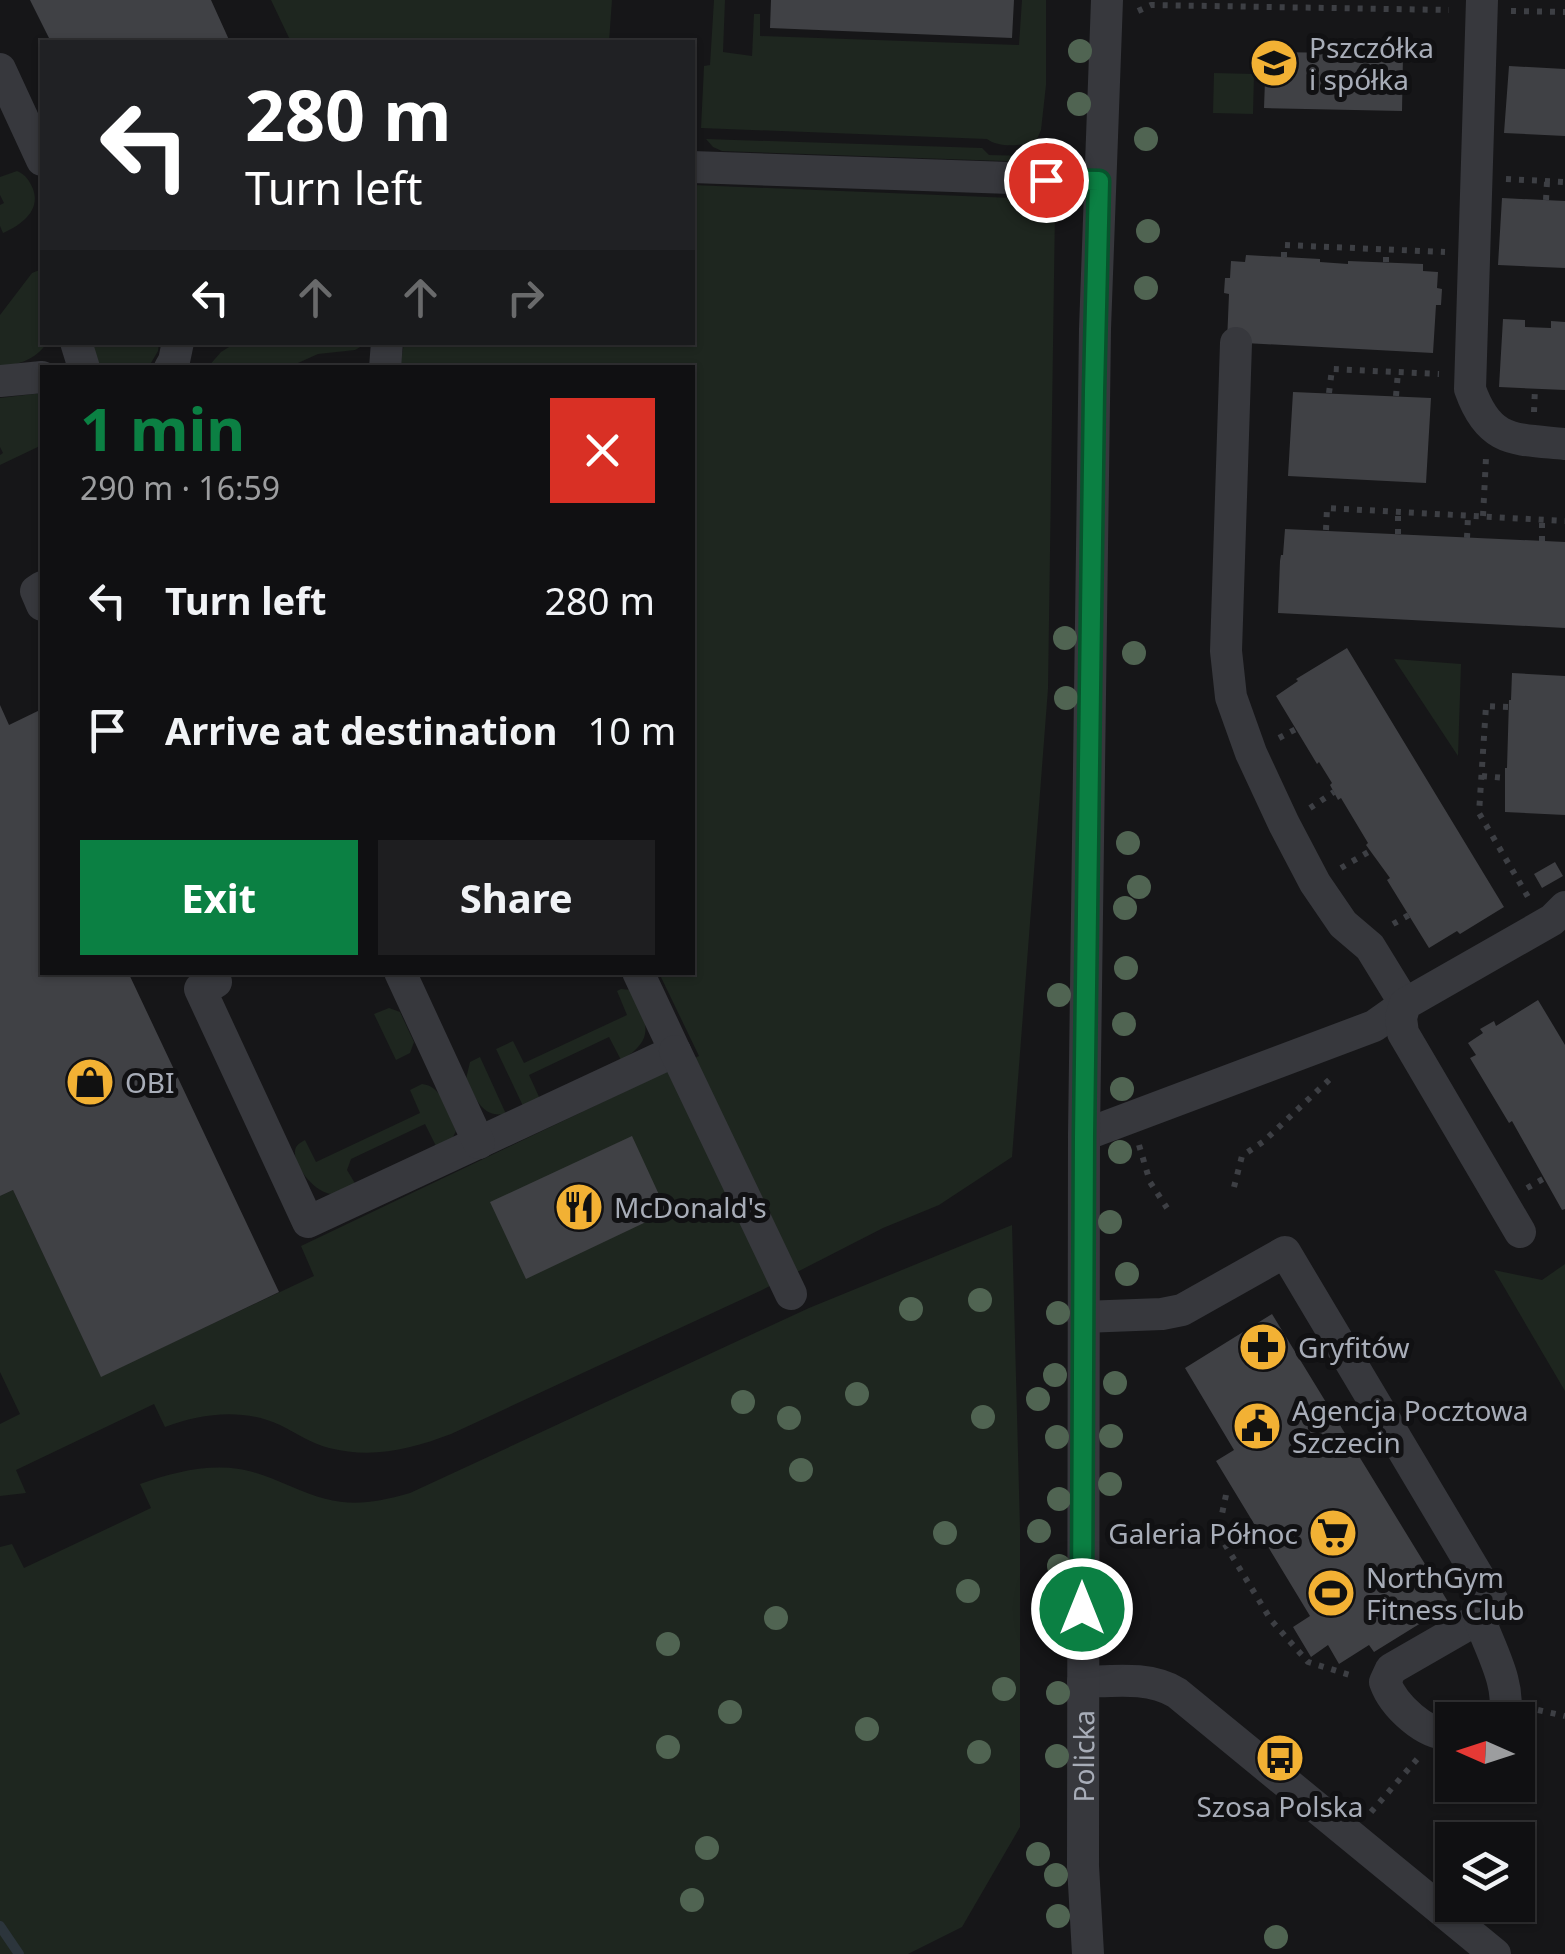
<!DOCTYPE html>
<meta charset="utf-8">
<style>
:root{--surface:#101012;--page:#1e1e20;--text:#f1f3f6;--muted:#9c9d9f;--line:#303032;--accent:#0b8043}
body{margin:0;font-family:"Noto Sans",sans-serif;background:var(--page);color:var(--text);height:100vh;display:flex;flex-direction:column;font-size:38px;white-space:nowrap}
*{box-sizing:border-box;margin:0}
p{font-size:32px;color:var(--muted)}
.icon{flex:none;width:55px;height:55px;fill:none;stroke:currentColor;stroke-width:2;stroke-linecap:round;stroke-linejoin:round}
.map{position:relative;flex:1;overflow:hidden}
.side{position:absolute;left:40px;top:365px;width:655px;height:610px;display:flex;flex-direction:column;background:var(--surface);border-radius:0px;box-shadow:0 2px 8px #0004,0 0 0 2px var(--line)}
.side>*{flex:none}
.banner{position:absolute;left:40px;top:40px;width:655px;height:305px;border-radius:0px;box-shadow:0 2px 8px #0004,0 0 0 2px var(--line);background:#202124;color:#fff;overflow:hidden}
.needle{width:65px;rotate:273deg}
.fabs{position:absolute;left:1435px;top:1702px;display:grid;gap:20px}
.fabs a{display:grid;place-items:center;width:100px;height:100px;border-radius:0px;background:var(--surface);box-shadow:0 2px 8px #0004,0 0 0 2px var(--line);font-size:50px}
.pin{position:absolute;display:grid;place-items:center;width:85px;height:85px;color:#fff;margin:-42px;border:5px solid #fff;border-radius:50%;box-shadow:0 2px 10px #0007}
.me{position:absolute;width:110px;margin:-55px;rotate:0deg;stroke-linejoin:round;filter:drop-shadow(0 0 8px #0008)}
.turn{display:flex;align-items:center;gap:35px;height:210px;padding:0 40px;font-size:45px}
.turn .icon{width:130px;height:130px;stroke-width:2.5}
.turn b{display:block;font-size:70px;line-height:85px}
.lanes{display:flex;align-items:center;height:95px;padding:0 40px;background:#0003;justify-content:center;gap:50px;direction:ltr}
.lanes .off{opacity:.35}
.round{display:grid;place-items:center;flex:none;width:105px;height:105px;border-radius:0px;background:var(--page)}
.summary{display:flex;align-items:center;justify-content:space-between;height:170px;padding:0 40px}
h1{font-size:60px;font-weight:700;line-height:75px;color:var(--accent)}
.button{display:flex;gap:20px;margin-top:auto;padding:20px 40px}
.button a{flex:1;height:115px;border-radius:0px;background:var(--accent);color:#fff;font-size:40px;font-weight:700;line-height:115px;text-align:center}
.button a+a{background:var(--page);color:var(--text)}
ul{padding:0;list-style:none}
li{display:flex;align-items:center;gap:30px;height:130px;padding:0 40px}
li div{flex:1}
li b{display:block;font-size:38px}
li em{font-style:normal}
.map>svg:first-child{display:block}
</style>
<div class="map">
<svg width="1565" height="1954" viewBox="0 0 1565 1954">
<rect width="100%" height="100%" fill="#161618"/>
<path fill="#1e261f" d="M271 0H612L609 42H291Z
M714 0H725L723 52 752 56 754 14H760V36L1019 45 1022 0H1046V85L1041 130 1036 141C1022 146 999 148 987 139L701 128 704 66 710 65Z
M1214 73 1254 74 1253 114 1213 113Z
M706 139 982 148 989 155 1027 156 1030 162 722 151 713 147Z
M17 171C26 175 29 180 33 189 41 211 21 225 3 233L0 226V205L4 203 0 195V177Z
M693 185 1012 198 1035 200 1055 209 1048 689 1012 1157 939 1205 883 1228 760 1291 451 1434C411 1449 373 1459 329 1448 311 1443 296 1433 280 1425 243 1408 202 1413 165 1427L154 1404 16 1470 26 1493 0 1496V1424L20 1414 0 1372V1196L13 1190 101 1376 314 1276 301 1246 699 1056 659 973 692 972V368L400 367 404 343 692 342Z
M42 269V342L47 343C35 360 20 364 0 367V315L32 273Z
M89 342 159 343 158 351 148 368 100 367Z
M237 342H367V343L355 350 318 354 289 367H208L221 352Z
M42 393V445L0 465V455L3 453 0 447V398Z
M1394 659 1461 664 1458 756Z
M621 989 631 990C647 1022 657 1039 621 1060L609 1037 529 1075 540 1099 523 1106 496 1049 513 1041 524 1063 627 1015 617 991Z
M389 1008 400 1012 414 1042 410 1053 396 1060 374 1014Z
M480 1057 506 1114C481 1118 476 1098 466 1079L470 1062Z
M422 1084C443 1086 448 1113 456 1131L452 1139 436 1146 425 1124 351 1159 347 1170 356 1185C350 1188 340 1194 332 1194 317 1194 294 1168 295 1152 295 1145 300 1143 305 1140L316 1162 420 1113 410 1090Z
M1012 1225 1020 1529V1827L962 1927 908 1954H0V1547L12 1544 24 1568 151 1508 140 1484C172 1473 205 1464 239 1469 258 1472 273 1479 290 1486 338 1507 361 1507 410 1493L809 1308Z
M1565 1264V1391L1494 1270 1542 1280Z"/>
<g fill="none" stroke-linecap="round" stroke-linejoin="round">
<path stroke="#2c353c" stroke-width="10" d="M0 1926 19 1954"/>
</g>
<path fill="#404145" d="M30 0H211L230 42H51Z
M771 0H1014L1012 38 770 28Z
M1346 50 1366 51V54L1403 55 1402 111 1264 108 1266 52 1345 53Z
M1509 66 1565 69V136L1504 133Z
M1502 198 1565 201V268L1498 265Z
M1246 255 1320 259V262L1348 264V261L1423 264V271L1438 272 1437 288 1442 289 1441 305H1436L1433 353 1227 342 1229 294 1224 293 1225 278H1230L1231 261 1245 262Z
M1503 319 1525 320V327L1551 328V321L1565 322V390L1499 387Z
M1293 392 1431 398 1426 483 1288 476Z
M1285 529 1565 542V628L1278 613 1280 561 1281 555H1283Z
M1347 648 1504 907 1460 934 1457 931 1429 948 1387 880 1390 878 1366 845 1368 843 1341 798 1338 800 1330 785 1332 783 1319 762 1317 764 1276 696 1298 681 1296 679Z
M1512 673 1565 676V815L1505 812V768H1507L1509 700H1511Z
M0 705 9 725 42 709V972H128L279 1292 101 1377 13 1190 0 1196Z
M1555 862 1563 876 1542 888 1534 874Z
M1538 1000 1565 1045V1209L1562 1210 1512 1121 1509 1123 1470 1058 1476 1055 1468 1043 1483 1033 1480 1029 1494 1021 1496 1026Z
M632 1136 667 1212 526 1279 490 1202Z
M1272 1314 1450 1605 1374 1652 1369 1645 1339 1664 1328 1645 1311 1657 1293 1627 1310 1616 1216 1461 1234 1450 1185 1368Z"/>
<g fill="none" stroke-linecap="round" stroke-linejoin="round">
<path stroke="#3d3f44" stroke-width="6" stroke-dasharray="5 8" stroke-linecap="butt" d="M1138 11 1151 5 1449 10
M1511 11 1565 12
M1506 179 1565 182
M1546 200 1547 182
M1284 257V245L1445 252
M1386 262V249
M1329 393 1332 369 1439 374
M1396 396 1398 372
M1534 412 1535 388
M1483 516 1486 458
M1326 530 1327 508 1565 521
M1398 534V512
M1467 538 1468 516
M1542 541V519
M1508 707 1486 706 1479 813 1528 897
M1279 738 1296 729
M1482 776 1505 778
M1310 808 1334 792
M1341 868 1370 851
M1393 924 1409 915
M1139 1145 1150 1182 1167 1208
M1234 1187 1242 1156 1264 1141 1330 1079
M1527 1188 1543 1179
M1226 1495 1218 1533 1271 1620 1308 1662 1353 1676
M1538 1710 1565 1716
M1371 1812 1419 1757"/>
<g stroke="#37383d" stroke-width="32">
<path d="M1482 0 1470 389C1489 443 1514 439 1565 444"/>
<path d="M0 69 42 160"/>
<path d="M692 167 1099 181"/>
<path d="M76 342 84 368"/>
<path d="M170 368 174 361 178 342"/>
<path d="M385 368 387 342"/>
<path d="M0 381 42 377"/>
<path d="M42 587 36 591 42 605"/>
<path d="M212 972 216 982 200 989 308 1222 675 1051 638 972"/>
<path d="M400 972 479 1143"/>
<path d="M675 1051 791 1294"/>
<path d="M1084 1135 1374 1026 1405 1004 1370 947 1343 924 1315 883 1284 824 1251 753 1231 697 1226 651 1236 343"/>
<path d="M1520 1232 1403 1033 1401 1018 1405 1004 1552 920 1565 907"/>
<path d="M1083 1317 1162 1314 1182 1310 1285 1252 1497 1608 1391 1669 1385 1682C1393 1705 1426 1737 1452 1734"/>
<path d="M1480 1620C1490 1649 1512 1686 1504 1716L1496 1720"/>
<path d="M1083 1682C1114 1681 1150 1676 1177 1693L1495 1954"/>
<path id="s1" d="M1088 1954 1083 1866 1084 1135 1095 329 1107 0"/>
</g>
</g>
<g fill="#506452">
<circle cx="1080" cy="51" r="12"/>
<circle cx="1079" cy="104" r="12"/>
<circle cx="1146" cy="139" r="12"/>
<circle cx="1148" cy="231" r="12"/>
<circle cx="1146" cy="288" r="12"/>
<circle cx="1065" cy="638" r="12"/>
<circle cx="1134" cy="653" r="12"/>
<circle cx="1066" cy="698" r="12"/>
<circle cx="1128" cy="843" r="12"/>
<circle cx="1139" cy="887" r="12"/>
<circle cx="1125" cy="908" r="12"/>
<circle cx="1126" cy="968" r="12"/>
<circle cx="1059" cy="995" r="12"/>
<circle cx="1124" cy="1024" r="12"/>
<circle cx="1122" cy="1089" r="12"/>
<circle cx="1120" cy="1152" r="12"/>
<circle cx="1110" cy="1222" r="12"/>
<circle cx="1127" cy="1274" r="12"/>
<circle cx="980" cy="1300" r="12"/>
<circle cx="911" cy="1309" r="12"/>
<circle cx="1058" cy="1313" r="12"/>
<circle cx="1055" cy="1375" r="12"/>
<circle cx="1115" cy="1383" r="12"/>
<circle cx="857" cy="1394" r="12"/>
<circle cx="1038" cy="1399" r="12"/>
<circle cx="743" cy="1402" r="12"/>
<circle cx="983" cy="1417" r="12"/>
<circle cx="789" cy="1418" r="12"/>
<circle cx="1111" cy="1436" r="12"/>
<circle cx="1057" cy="1437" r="12"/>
<circle cx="801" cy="1470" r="12"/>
<circle cx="1110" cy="1484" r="12"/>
<circle cx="1059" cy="1499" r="12"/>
<circle cx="1039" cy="1531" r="12"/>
<circle cx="945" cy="1533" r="12"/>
<circle cx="1059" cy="1566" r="12"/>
<circle cx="968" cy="1591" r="12"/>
<circle cx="776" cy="1618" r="12"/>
<circle cx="1058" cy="1632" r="12"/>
<circle cx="668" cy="1644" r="12"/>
<circle cx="1004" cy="1689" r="12"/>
<circle cx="1058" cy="1693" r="12"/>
<circle cx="730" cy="1712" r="12"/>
<circle cx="867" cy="1729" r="12"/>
<circle cx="668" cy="1747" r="12"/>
<circle cx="979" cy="1752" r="12"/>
<circle cx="1057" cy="1756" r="12"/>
<circle cx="707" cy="1848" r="12"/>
<circle cx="1038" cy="1854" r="12"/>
<circle cx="1056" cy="1875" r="12"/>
<circle cx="692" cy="1900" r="12"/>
<circle cx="1058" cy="1916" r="12"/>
<circle cx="1276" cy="1937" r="12"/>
</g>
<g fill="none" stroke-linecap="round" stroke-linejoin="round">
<g stroke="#07532c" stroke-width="25">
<path id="route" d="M1046 180 1099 181 1094 391 1084 1136 1082 1609"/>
</g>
<use href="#route" stroke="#0b8043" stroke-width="18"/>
</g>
<defs>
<g id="school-disc" transform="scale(2.5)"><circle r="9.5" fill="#f2b134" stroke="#111113"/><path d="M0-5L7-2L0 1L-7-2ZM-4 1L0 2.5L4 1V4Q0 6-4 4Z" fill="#111"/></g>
<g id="shop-disc" transform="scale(2.5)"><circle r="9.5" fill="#f2b134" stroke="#111113"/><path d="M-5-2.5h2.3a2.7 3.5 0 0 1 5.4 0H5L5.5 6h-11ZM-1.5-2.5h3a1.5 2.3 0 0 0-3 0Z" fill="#111"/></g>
<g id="restaurant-disc" transform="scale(2.5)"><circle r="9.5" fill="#f2b134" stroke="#111113"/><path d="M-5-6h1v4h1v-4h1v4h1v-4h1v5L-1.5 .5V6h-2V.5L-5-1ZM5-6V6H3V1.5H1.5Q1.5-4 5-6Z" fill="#111"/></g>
<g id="pharmacy-disc" transform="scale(2.5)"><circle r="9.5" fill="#f2b134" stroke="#111113"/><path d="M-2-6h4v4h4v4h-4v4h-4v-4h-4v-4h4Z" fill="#111"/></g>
<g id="civic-disc" transform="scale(2.5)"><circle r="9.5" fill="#f2b134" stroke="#111113"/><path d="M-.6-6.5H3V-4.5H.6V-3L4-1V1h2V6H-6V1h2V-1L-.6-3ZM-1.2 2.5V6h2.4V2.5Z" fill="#111"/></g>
<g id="supermarket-disc" transform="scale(2.5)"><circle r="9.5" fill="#f2b134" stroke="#111113"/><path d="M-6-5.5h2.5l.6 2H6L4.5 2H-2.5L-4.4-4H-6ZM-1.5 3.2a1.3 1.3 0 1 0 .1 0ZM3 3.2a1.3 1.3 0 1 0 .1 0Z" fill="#111"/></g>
<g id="stadium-disc" transform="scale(2.5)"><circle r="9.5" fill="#f2b134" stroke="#111113"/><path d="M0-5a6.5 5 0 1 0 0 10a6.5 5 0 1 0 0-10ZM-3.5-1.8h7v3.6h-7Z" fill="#111"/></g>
<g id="bus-disc" transform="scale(2.5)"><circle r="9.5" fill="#f2b134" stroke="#111113"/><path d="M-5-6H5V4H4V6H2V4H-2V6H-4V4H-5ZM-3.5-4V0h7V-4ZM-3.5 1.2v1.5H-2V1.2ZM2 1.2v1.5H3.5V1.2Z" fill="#111"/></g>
</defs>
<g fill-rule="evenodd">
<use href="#school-disc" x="1274" y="63"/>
<use href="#shop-disc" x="90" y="1082"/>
<use href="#restaurant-disc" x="579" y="1207"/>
<use href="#pharmacy-disc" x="1263" y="1347"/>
<use href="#civic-disc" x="1257" y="1426"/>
<use href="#supermarket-disc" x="1333" y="1533"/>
<use href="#stadium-disc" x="1331" y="1593"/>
<use href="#bus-disc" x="1280" y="1758"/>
</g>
<g text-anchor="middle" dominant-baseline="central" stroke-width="10" stroke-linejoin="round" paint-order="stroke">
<g font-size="28" fill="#a8adb8" stroke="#111113" text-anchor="start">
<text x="1309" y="47">Pszczółka<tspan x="1309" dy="32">i spółka</tspan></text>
<text x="125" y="1082">OBI</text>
<text x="614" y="1207">McDonald's</text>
<text x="1298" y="1347">Gryfitów</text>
<text x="1292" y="1410">Agencja Pocztowa<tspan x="1292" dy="32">Szczecin</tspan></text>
<text x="1298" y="1533" text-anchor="end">Galeria Północ</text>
<text x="1366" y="1577">NorthGym<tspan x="1366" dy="32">Fitness Club</tspan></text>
<text x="1280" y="1806" text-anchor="middle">Szosa Polska</text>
</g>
<g font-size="28" fill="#a8adb8" stroke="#111113">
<text stroke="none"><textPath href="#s1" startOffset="198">Policka</textPath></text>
</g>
</g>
</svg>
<div class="fabs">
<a><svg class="needle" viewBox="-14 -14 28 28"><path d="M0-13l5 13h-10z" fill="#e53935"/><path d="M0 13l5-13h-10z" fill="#9c9d9f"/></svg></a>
<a><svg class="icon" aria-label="layers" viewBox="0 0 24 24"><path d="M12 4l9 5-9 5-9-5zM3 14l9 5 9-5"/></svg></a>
</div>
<div class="pin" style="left:1046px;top:180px;background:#d93025"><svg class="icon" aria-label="arrive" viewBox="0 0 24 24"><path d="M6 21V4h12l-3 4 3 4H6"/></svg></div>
<svg class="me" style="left:1082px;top:1609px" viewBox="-20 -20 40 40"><circle r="17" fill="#0b8043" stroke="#fff" stroke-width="3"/><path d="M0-11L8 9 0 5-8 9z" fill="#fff"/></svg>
<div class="banner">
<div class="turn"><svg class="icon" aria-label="left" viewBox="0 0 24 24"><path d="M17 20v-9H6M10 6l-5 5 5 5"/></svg><div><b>280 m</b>Turn left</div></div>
<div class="lanes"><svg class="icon" aria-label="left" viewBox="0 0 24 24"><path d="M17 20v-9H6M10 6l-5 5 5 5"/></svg><svg class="icon off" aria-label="ahead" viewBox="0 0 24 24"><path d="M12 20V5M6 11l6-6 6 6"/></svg><svg class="icon off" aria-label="ahead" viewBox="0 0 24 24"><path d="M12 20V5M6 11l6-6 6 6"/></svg><svg class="icon off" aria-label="right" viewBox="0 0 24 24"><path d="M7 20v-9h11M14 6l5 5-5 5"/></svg></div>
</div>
<section class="side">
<div class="summary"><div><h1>1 min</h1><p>290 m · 16:59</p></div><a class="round" style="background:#d93025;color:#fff"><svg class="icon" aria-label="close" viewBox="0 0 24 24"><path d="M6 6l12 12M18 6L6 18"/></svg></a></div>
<ul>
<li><svg class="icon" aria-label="left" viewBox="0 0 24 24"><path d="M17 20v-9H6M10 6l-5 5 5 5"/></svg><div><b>Turn left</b></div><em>280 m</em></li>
<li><svg class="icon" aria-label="arrive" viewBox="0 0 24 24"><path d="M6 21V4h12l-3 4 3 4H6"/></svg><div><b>Arrive at destination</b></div><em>10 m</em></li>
</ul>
<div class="button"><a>Exit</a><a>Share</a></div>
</section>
</div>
